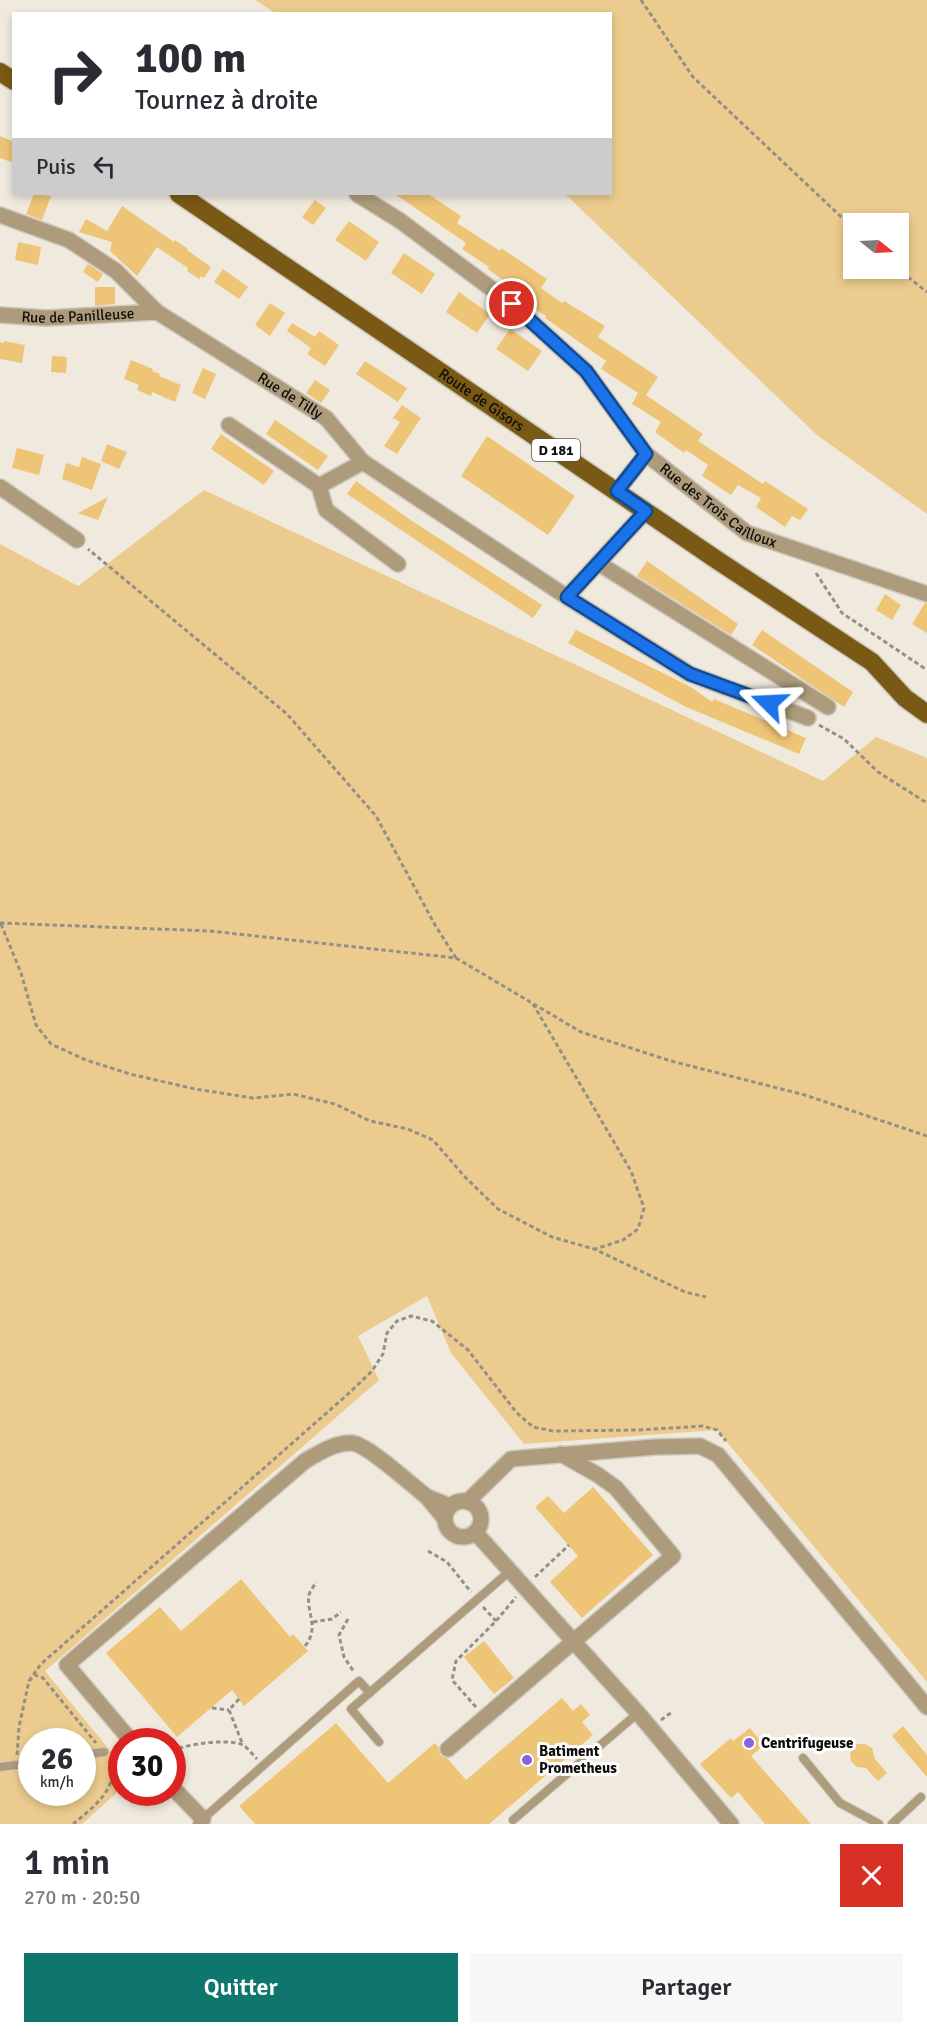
<!DOCTYPE html>
<html lang="fr">
<meta charset="utf-8">
<style>
:root{--surface:#fff;--page:#f7f7f7;--text:#2b2b33;--muted:#7c7c81;--accent:#0f766e}
body{margin:0;font-family:Signika,sans-serif;background:var(--page);color:var(--text);height:100vh;display:flex;flex-direction:column;font-size:22px;white-space:nowrap}
*{box-sizing:border-box;margin:0}
p{font-size:20px;color:var(--muted)}
.icon{flex:none;width:33px;height:33px;fill:none;stroke:currentColor;stroke-width:2;stroke-linecap:round;stroke-linejoin:round}
.map{position:relative;height:1824px;overflow:hidden}
.details{display:flex;flex-direction:column;background:var(--surface);flex:1}
.details>*{flex:none}
.banner{position:absolute;left:12px;top:12px;width:600px;height:183px;border-radius:0px;box-shadow:0 3px 9px #0003;background:#fff;color:var(--text);overflow:hidden}
.needle{width:39px;rotate:108deg}
.buttons{position:absolute;left:843px;top:213px;display:grid;gap:12px}
.buttons a{display:grid;place-items:center;width:66px;height:66px;border-radius:0px;background:var(--surface);box-shadow:0 3px 9px #0003;font-size:30px}
.speed{position:absolute;left:18px;top:1728px;display:flex;gap:12px;font-size:30px;font-weight:700;text-align:center}
.speed>*{display:grid;place-content:center;width:78px;height:78px;border-radius:50%;background:var(--surface);box-shadow:0 3px 9px #0003;line-height:1}
.speed small{font-size:15px;font-weight:400}
.speed .limit{border:9px solid #d22;background:#fff;color:#111}
.pin{position:absolute;display:grid;place-items:center;width:51px;height:51px;color:#fff;margin:-26px;border:3px solid #fff;border-radius:50%;box-shadow:0 2px 6px #0007}
.me{position:absolute;width:66px;margin:-33px;rotate:291deg;stroke-linejoin:round;filter:drop-shadow(0 0 4px #0008)}
.turn{display:flex;align-items:center;gap:21px;height:126px;padding:0 24px;font-size:27px}
.turn .icon{width:78px;height:78px;stroke-width:2.5}
.turn b{display:block;font-size:42px;line-height:51px}
.then{display:flex;align-items:center;height:57px;padding:0 24px;background:#0003;gap:12px;font-size:22px}
.round{display:grid;place-items:center;flex:none;width:63px;height:63px;border-radius:0px;background:var(--page)}
.summary{display:flex;align-items:center;justify-content:space-between;height:102px;padding:0 24px}
h1{font-size:36px;font-weight:600;line-height:45px}
.primary-button{display:flex;gap:12px;margin-top:auto;padding:12px 24px}
.primary-button a{flex:1;height:69px;border-radius:0px;background:var(--accent);color:#fff;font-size:24px;font-weight:600;line-height:69px;text-align:center}
.primary-button a+a{background:var(--page);color:var(--text)}
.map>svg:first-child{display:block}
</style>
<div class="map">
<svg width="927" height="1824" viewBox="0 0 927 1824">
<rect width="100%" height="100%" fill="#f0eade"/>
<path fill="#eccb8e" fill-rule="evenodd" d="M255 0H927V514L817 435 565 194H610V14H277ZM854 224H898V268H854Z
M204 490 823 781 876 737 927 758V1682L717 1430 524 1444 451 1353 427 1296 358 1336 379 1380 45 1671 121 1764V1789L82 1824H0V544L78 586ZM32 1742H82V1792H32Z"/>
<path fill="#eec476" d="M0 136 14 142V163L0 158Z
M34 194 51 196 42 220 26 214Z
M395 194H428L461 216 457 223 500 251 501 248 547 279 541 288 562 303 564 301 605 326 598 337 658 377 646 395 703 434 698 441 763 484 765 481 808 509 800 520 792 516 785 527 756 507 761 498 738 485 731 495 702 476 708 465 686 450 684 453 655 432 661 422 632 404 638 393 601 369 606 361 545 318 546 316 535 309 537 305 488 269 489 267 462 249 466 243Z
M315 200 326 208 313 225 302 217Z
M122 206 174 242 175 240 188 249 187 250 211 267 204 278 201 276 199 279 187 271 188 268 157 247 137 276 110 251 112 242 79 232 86 219 107 231Z
M349 221 379 242 366 261 335 240Z
M18 242 41 247 38 265 15 260Z
M404 253 435 274 422 294 391 273Z
M88 264 103 274 98 282 83 272Z
M223 269 248 287 239 299 214 282Z
M95 287H115V304L95 306Z
M459 292 490 314 477 333 446 312Z
M270 303 285 313 270 336 255 325Z
M292 323 315 337 319 331 339 345 325 366 307 354 311 348 287 331Z
M510 329 542 351 528 371 496 349Z
M4 341 25 345 22 363 0 359V342L4 343Z
M52 356 67 357 66 373 51 372Z
M131 360 153 369 152 371 160 374 159 376 181 385 175 402 152 392 151 396 137 390 139 385 124 379Z
M365 361 407 388 398 402 356 374Z
M203 368 216 374 205 399 192 393Z
M315 380 330 390 321 403 306 393Z
M402 405 421 418 397 454 384 446 400 422 393 418Z
M275 420 328 456 318 470 266 434Z
M221 434 274 471 264 485 211 449Z
M487 436 575 496 548 535 461 476Z
M107 444 127 452 119 469 101 461Z
M17 448 44 455 39 475 12 468Z
M82 457 101 464 92 490 62 479 66 463 79 467Z
M356 481 409 519 542 605 533 618 347 494Z
M108 497 98 520 78 513Z
M647 561 738 624 731 635 637 576Z
M885 594 901 605 892 620 876 610Z
M925 603 927 604V633L912 624Z
M576 630 691 687 712 702 714 699 806 738 799 754 684 706 568 643Z
M762 630 853 692 844 707 752 645Z
M593 1487 653 1555 582 1618 550 1582 578 1556 535 1507 548 1496 564 1513Z
M241 1579 290 1637 293 1634 308 1651 244 1706 232 1690 177 1737 106 1653 160 1607 181 1631Z
M484 1641 514 1678 494 1694 464 1657Z
M562 1698 573 1711 581 1704 590 1715 582 1722 593 1735 489 1824H255L239 1806 336 1723 388 1783 435 1743 439 1748 440 1755 448 1759 466 1780Z
M903 1726 927 1755V1777L892 1736Z
M750 1728 764 1745 751 1756 811 1824H765L738 1792 731 1798 700 1764 731 1738 733 1741Z
M857 1744H865L872 1748 875 1759 887 1773 878 1781 866 1768 857 1767 851 1761 850 1753Z"/>
<g fill="none" stroke-linecap="round" stroke-linejoin="round">
<g stroke="#ccc7bc" stroke-width="10">
<path id="service" d="M379 1742 351 1709 511 1570
M82 1755 104 1752
M803 1758 840 1803 879 1824
M0 1767 32 1763
M513 1820 638 1713
M197 1824 359 1681 370 1693
M892 1824 921 1797"/>
</g>
<g stroke="#ccc7bc" stroke-width="18">
<g id="minor">
<path id="s1" d="M357 194 399 220 512 304 586 371 646 454 747 533 927 594"/>
<path id="s2" d="M0 215 69 240 116 271 157 312 326 418 363 462 567 597 690 674 808 718"/>
<path id="s3" d="M0 315 46 318 157 312"/>
<path d="M229 425 319 486"/>
<path d="M363 462 319 486 326 510 398 564"/>
<path d="M0 487 77 540"/>
<path d="M617 491 646 454"/>
<path d="M598 563 828 707"/>
<path d="M567 597 646 511"/>
<circle cx="463" cy="1519" r="18"/>
<path d="M467 1502 511 1459 655 1447 700 1446 718 1455 927 1707"/>
<path d="M445 1519 427 1497 450 1506"/>
<path d="M475 1532 638 1713 731 1824"/>
<path d="M132 1742 67 1665 305 1461C319 1453 335 1442 352 1443 367 1444 413 1486 427 1497"/>
<path d="M448 1749 673 1556 616 1488 598 1475 561 1454"/>
<path d="M172 1787 203 1819"/>
</g>
</g>
<g stroke="#ccc7bc" stroke-width="21">
<g id="primary">
<path d="M0 72 14 81"/>
<path id="s4" d="M179 194 717 560 872 662 905 698 927 714"/>
</g>
</g>
<path stroke="#949087" stroke-width="3" stroke-dasharray="4.5 3" stroke-linecap="butt" d="M641 0 693 77 854 229
M896 268 927 292
M816 573 842 613 927 670
M819 725 844 739 878 772 927 803
M0 923 210 931 456 958 435 925 376 816 287 714 88 549
M1 924 21 973 36 1025 51 1044 86 1060 130 1074 195 1089 253 1098 293 1094 335 1104 370 1121 408 1129 433 1140 464 1176 498 1209 552 1237 594 1249 685 1292 706 1297
M456 958 581 1032 671 1061 805 1095 927 1136
M533 1004 631 1171 644 1208 638 1229 623 1240 595 1249
M428 1551 447 1562 471 1592
M535 1577 569 1545
M483 1607 496 1621
M348 1619 339 1635 344 1657 354 1672
M313 1622 332 1619 341 1612
M305 1646C320 1628 306 1612 309 1595 310 1591 314 1586 316 1582
M29 1681 41 1664 347 1395 372 1371 383 1354 387 1333 397 1321 411 1316 432 1321 468 1350 516 1412 533 1427 553 1431 639 1430 703 1426 717 1430 726 1441
M239 1699 229 1710 243 1745
M476 1707 452 1680 456 1661 496 1621 516 1597
M212 1708 229 1710
M661 1720 672 1712
M172 1751C186 1744 229 1738 243 1745 248 1748 253 1755 257 1759
M17 1755 19 1727 29 1681 35 1675 43 1678 96 1743
M73 1824C90 1810 122 1787 109 1761"/>
<use href="#service" stroke="#ad9b7c" stroke-width="8"/>
<use href="#minor" stroke="#ad9b7c" stroke-width="15"/>
<use href="#primary" stroke="#795914" stroke-width="18"/>
</g>
<g fill="none" stroke-linecap="round" stroke-linejoin="round">
<g stroke="#114b97" stroke-width="15">
<path id="route" d="M512 304 586 371 646 454 617 491 646 511 567 597 690 674 769 703"/>
</g>
<use href="#route" stroke="#1a73e8" stroke-width="10"/>
</g>
<g fill="#8464df" stroke="#fff" stroke-width="2">
<circle cx="749" cy="1743" r="6"/>
<circle cx="527" cy="1760" r="6"/>
</g>
<g text-anchor="middle" dominant-baseline="central" stroke-width="6" stroke-linejoin="round" paint-order="stroke">
<rect fill="#fff" stroke="#575653" stroke-width="1.5" x="532" y="439" width="48" height="22" rx="4.5"/>
<g font-size="14" font-weight="bold" fill="#0f0d09">
<text x="556" y="450">D 181</text>
</g>
<g font-size="15" fill="#0f0d09" stroke="#fff">
<text stroke="none"><textPath href="#s3" startOffset="78">Rue de Panilleuse</textPath></text>
<text stroke="none"><textPath href="#s2" startOffset="345">Rue de Tilly</textPath></text>
<text stroke="none"><textPath href="#s4" startOffset="366">Route de Gisors</textPath></text>
<text stroke="none"><textPath href="#s1" startOffset="482">Rue des Trois Cailloux</textPath></text>
</g>
<g font-size="15" font-weight="bold" fill="#0f0d09" stroke="#fff" text-anchor="start">
<text x="761" y="1743">Centrifugeuse</text>
<text x="539" y="1751">Batiment<tspan x="539" dy="17">Prometheus</tspan></text>
</g>
</g>
</svg>
<div class="buttons">
<a><svg class="needle" viewBox="-14 -14 28 28"><path d="M0-13l5 13h-10z" fill="#e53935"/><path d="M0 13l5-13h-10z" fill="#7c7c81"/></svg></a>
</div>
<div class="speed"><div>26<small>km/h</small></div><div class="limit">30</div></div>
<div class="pin" style="left:512px;top:304px;background:#d93025"><svg class="icon" aria-label="arrive" viewBox="0 0 24 24"><path d="M6 21V4h12l-3 4 3 4H6"/></svg></div>
<svg class="me" style="left:769px;top:703px" viewBox="-20 -20 40 40"><path d="M0-17L14 15 0 8-14 15z" fill="#1a73e8" stroke="#fff" stroke-width="4"/></svg>
<div class="banner">
<div class="turn"><svg class="icon" aria-label="right" viewBox="0 0 24 24"><path d="M7 20v-9h11M14 6l5 5-5 5"/></svg><div><b>100 m</b>Tournez à droite</div></div>
<div class="then">Puis<svg class="icon" aria-label="left" viewBox="0 0 24 24"><path d="M17 20v-9H6M10 6l-5 5 5 5"/></svg></div>
</div>
</div>
<section class="details">
<div class="summary"><div><h1>1 min</h1><p>270 m · 20:50</p></div><a class="round" style="background:#d93025;color:#fff"><svg class="icon" aria-label="close" viewBox="0 0 24 24"><path d="M6 6l12 12M18 6L6 18"/></svg></a></div>
<div class="primary-button"><a>Quitter</a><a>Partager</a></div>
</section>
